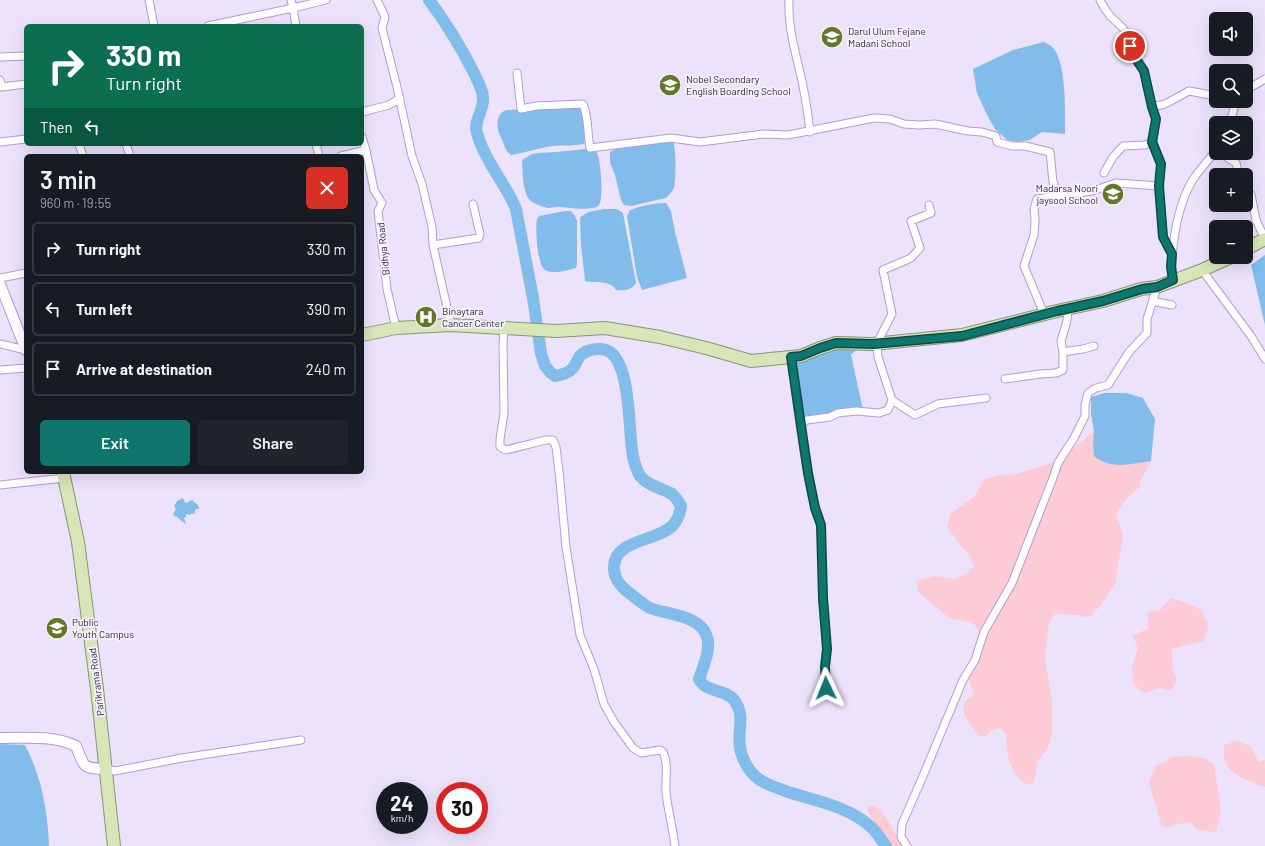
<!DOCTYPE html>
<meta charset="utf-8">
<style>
:root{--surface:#171b24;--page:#20242c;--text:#f1f3f6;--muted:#9ea1a6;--line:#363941;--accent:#0f766e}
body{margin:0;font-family:Barlow,sans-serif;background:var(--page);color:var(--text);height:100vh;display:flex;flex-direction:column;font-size:15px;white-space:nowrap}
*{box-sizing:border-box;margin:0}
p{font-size:13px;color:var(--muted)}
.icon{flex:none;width:22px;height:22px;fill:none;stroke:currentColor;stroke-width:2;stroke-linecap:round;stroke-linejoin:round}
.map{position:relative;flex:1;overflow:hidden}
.panel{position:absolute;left:24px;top:154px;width:340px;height:320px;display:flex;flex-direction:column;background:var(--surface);border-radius:6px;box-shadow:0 4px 16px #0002}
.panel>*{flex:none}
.banner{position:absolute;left:24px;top:24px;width:340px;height:122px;border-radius:6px;box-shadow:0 4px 16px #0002;background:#0b6e4f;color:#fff;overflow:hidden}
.controls{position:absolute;left:1209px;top:12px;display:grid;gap:8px}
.controls a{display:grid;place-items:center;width:44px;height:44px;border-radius:6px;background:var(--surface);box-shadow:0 4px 16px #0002;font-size:20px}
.speed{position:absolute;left:376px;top:782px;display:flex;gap:8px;font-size:20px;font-weight:700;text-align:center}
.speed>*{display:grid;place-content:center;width:52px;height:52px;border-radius:50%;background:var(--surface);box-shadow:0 4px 16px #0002;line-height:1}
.speed small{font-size:10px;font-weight:400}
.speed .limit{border:6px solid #d22;background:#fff;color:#111}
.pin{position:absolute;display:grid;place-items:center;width:34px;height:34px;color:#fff;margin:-17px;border:2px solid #fff;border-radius:50%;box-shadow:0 1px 4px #0007}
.me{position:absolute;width:44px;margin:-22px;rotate:358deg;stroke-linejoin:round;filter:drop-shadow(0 0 3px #0008)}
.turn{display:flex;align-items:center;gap:14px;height:84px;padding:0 16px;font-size:18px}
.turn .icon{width:52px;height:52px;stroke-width:2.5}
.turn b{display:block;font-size:28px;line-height:34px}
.then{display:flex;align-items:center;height:38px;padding:0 16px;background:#0003;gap:8px;font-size:15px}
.round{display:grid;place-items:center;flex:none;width:42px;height:42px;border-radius:6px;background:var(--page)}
.head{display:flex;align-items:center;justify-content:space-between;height:68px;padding:0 16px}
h1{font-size:24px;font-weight:600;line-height:30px}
.action{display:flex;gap:8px;margin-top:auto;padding:8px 16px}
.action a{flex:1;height:46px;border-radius:6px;background:var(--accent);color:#fff;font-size:16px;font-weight:600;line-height:46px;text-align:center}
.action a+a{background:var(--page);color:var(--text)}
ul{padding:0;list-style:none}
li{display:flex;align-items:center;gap:12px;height:54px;margin:0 8px 6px;padding:0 8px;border:2px solid var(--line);border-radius:6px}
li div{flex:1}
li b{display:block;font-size:15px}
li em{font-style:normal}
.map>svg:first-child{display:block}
</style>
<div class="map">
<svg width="1265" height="846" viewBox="0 0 1265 846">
<rect width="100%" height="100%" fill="#ece2fc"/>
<path fill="#fccbd6" d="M1094 432 1093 443 1133 464 1151 461 1140 482 1141 485C1138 489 1135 491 1131 495 1125 500 1121 508 1116 514L1123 536 1115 584 1100 606 1091 616 1086 617 1077 615 1055 614 1049 623 1045 658 1052 702V733L1048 748 1037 762 1036 773 1033 783 1026 785C1017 778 1008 764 1007 751 1006 741 1010 736 1000 728L991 731 986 736 981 737C971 728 961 716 964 702L973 695V690C963 678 975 670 980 658 982 653 983 648 985 642L975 625 965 621 953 619 947 616 918 592 916 581 936 576 954 579 966 574 974 566 968 553 962 547 947 527 951 513 974 497 985 479 999 475 1017 474 1067 458 1073 448Z
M1171 598 1186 603 1202 610 1208 626 1204 641 1172 649 1173 671 1177 680 1171 691 1160 688 1145 693 1134 685 1132 667 1138 649 1133 636 1148 628V612L1160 610Z
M1237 741 1250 746 1259 762 1265 760V787C1252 783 1230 775 1225 762 1223 757 1224 750 1224 745Z
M1188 756 1204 758 1214 764 1221 811 1216 832 1197 830 1191 823 1175 824 1167 828 1161 824 1149 782 1156 766 1172 757Z
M870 805C885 807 895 835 903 846H891C884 833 872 822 867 809Z"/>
<path fill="#82bceb" d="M1044 42C1046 43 1050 45 1052 47 1067 61 1065 113 1065 134L1042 132 1030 140 1017 142 1007 140 995 129 986 113 977 93 973 69 1013 50Z
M580 106 583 108 586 134 584 144C574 146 563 145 552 146 538 148 525 153 511 155 506 151 505 148 503 142 502 139 500 136 499 133 496 124 497 111 508 110Z
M669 141 674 143V145C676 154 676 179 674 188 672 192 669 195 666 198L631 206 624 205 621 200 615 175 610 163V152L617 148Z
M585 149 596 151C601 158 604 199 599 205 594 212 566 207 557 207 554 207 551 208 548 208 544 207 534 204 531 201 522 194 523 171 522 160L532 154 538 153 557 152Z
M666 203 671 211 675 232 687 278 642 290 637 277 627 216 630 210C641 206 653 203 666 203Z
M604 209H617L623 213 636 283C632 290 623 291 616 290 610 279 595 284 585 281L581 245 580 217 589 212Z
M565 211H571L575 216 577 221V264L576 268C568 270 553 275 545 270 537 265 535 228 537 219L539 216Z
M1265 255V325L1251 265Z
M832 346 856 350 851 355 863 410 830 413 803 419 801 417 794 368 797 362Z
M1104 393H1126L1143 398 1155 419 1151 461C1131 464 1110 470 1094 456L1093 443 1094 432 1091 414V397Z
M183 498 184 501 186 503 192 500 198 505 199 509H196L194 514 192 513 190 515 186 514V517L184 518 186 524 178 518V517L174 516 173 514 176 509 174 506 177 501Z
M0 744 25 745C41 775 48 812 49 846H0Z"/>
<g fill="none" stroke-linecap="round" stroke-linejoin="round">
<path stroke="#82bceb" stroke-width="12" d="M429 0C446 23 461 47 474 73 477 80 483 90 483 98 484 111 473 121 477 133 484 160 506 184 516 209L533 298 541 353 545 366 550 372 555 376C561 375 568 373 572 369 576 365 577 360 580 356 586 349 598 348 606 350 632 359 628 433 633 456 634 462 637 471 640 476 648 486 662 488 672 494 676 497 678 501 681 506 680 513 678 520 673 525 658 542 612 539 614 569 614 578 621 587 628 592 635 597 642 604 650 608 668 615 701 615 707 637 711 650 703 667 699 679 705 693 725 688 734 700 746 715 737 731 740 747 741 756 747 768 753 774 762 784 776 787 788 792 816 801 848 806 871 827 877 832 881 840 886 846"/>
<g stroke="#b49bd8" stroke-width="9">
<path id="street" d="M149 0 154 26
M291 0 293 8 326 0
M377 0 385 17 382 28 397 87 412 156 422 184 432 227 433 245 451 325
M789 0C788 23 793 43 798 64 803 84 808 112 810 132
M1100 0 1105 9 1110 16 1123 28 1126 33 1131 52 1144 71 1152 107 1156 119 1153 142 1161 164 1159 186 1163 237 1172 254
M208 26 293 8 296 26
M0 57 26 56
M517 73 521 109 536 106 583 104C589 118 587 133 590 148L671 138 700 142 764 134 788 135 874 118 890 119 904 124 919 125 935 124 968 131 982 132 996 136 997 142 1012 146H1025L1050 152 1053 182 1058 196
M0 80 2 87 26 84
M1246 90 1265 79
M1152 107 1165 104 1189 91 1216 96
M362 112 389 105 400 98
M1230 123 1236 101
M362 137 366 150
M0 142 26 139
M79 144 83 156
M126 144 130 156
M316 144 319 156
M1224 153 1228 158 1236 163 1239 175
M341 156 366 150 374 190 382 203 378 211 387 289 396 328
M1104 173 1113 157 1123 146 1145 145 1153 142
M1246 188 1251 195 1256 220 1265 239
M433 245 479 238 480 234 473 204
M1202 270 1251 336 1265 359
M0 278 26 273
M1173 280C1169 251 1178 202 1194 178 1201 168 1209 159 1216 151
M1153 298 1156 302 1172 305
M1044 314 1024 266 1034 235 1035 221 1034 209 1037 199 1092 191 1116 183 1159 186
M504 328 503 344 504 413 500 439V447L506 450 546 440H553L556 447 559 471 566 547 580 635 594 669 604 704 614 722 633 748 641 753 660 750 663 752C669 765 665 779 666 793 668 811 673 828 675 846
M0 344 26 350
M1063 352 1083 349 1094 346
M791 357 800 425 807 420 830 417 838 413 856 411 879 413 888 410 892 400 878 357 877 343 892 314 883 270 911 258 920 248 911 221 931 213 929 205
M0 370 26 368
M1005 379 1040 374 1056 373 1063 370V352L1061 341 1067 321 1068 308
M892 400 915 415 938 404 986 398
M800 425 804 451 812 495 821 525 823 598 827 649 825 667 826 688
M0 485 64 478
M106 769 115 771 182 758 301 740
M907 846 901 837 902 824 923 776 963 680 975 660 984 632 1012 583 1053 478 1058 463 1074 438 1085 416V405L1088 393 1096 388 1108 385 1129 352 1147 333V319L1157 287"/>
</g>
<g stroke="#b49bd8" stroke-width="12">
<path id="secondary" d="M0 284 26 350
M0 738C25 738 53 735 76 746 85 768 82 768 106 769"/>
</g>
<g stroke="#8a966e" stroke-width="14">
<path id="primary" d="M1246 249 1265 239
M362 335 396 328 451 325 556 331 605 328 660 337 706 348 751 361 801 356 820 348 836 343 873 344 962 335 1057 311 1103 301 1141 289 1157 287 1202 270 1231 257
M63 472 78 542 97 689 114 846"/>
</g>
<use href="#street" stroke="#fff" stroke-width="7"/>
<use href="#secondary" stroke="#fff" stroke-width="10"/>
<use href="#primary" stroke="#d7e5b9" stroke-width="12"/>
</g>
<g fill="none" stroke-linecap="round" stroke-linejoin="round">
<g stroke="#0a4d48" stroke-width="10">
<path id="route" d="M826 688 825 667 827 649 823 598 821 525 815 508 808 473 791 357 801 356 820 348 836 343 873 344 962 336 1057 311 1103 301 1142 289 1157 287 1173 280 1171 267 1172 254 1163 237 1159 186 1161 164 1152 142 1156 119 1152 107 1144 71 1132 53 1130 46"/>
</g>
<use href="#route" stroke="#0f766e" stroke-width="7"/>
</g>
<defs>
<g id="school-disc" transform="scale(1.15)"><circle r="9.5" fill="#627728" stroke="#f7f2ff"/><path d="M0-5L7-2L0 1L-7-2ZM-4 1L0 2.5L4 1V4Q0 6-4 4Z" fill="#fff"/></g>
<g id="hospital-disc" transform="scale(1.15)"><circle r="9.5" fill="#627728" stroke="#f7f2ff"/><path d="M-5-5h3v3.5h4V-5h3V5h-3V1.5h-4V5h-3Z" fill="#fff"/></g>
</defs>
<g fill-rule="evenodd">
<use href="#school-disc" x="832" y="37"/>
<use href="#school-disc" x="670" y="85"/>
<use href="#school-disc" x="1113" y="194"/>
<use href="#hospital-disc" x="426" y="317"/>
<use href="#school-disc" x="57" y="628"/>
</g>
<g text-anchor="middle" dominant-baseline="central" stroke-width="3.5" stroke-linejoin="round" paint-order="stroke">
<g font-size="10" fill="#2d233b" stroke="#f7f2ff" text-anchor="start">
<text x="848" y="31">Darul Ulum Fejane<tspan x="848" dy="12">Madani School</tspan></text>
<text x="686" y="79">Nobel Secondary<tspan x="686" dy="12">English Boarding School</tspan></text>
<text x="1098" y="188" text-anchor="end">Madarsa Noori<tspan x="1098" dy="12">jaysool School</tspan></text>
<text x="442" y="311">Binaytara<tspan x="442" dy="12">Cancer Center</tspan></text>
<text x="72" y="622">Public<tspan x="72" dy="12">Youth Campus</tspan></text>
</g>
<g font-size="10" fill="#2d233b" stroke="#f7f2ff">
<text transform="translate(383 249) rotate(-96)">Bidhya Road</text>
<text transform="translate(96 682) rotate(-97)">Parikrama Road</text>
</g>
</g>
</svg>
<div class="controls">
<a><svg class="icon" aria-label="sound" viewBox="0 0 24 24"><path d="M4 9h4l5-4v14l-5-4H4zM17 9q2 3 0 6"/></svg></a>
<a><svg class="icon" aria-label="search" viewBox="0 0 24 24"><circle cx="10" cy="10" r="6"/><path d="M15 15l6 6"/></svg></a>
<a><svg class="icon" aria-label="layers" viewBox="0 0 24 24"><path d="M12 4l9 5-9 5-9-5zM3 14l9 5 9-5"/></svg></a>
<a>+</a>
<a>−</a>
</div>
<div class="speed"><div>24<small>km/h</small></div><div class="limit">30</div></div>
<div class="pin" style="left:1130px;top:46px;background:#d93025"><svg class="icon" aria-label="arrive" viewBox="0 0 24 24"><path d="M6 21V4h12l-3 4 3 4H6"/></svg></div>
<svg class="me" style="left:826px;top:688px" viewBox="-20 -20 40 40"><path d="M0-17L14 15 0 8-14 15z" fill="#0f766e" stroke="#fff" stroke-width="4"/></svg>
<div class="banner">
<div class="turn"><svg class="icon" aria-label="right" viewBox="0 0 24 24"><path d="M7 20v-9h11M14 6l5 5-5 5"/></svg><div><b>330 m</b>Turn right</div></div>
<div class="then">Then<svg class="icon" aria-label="left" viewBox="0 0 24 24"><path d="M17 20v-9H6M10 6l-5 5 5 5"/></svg></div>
</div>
<section class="panel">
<div class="head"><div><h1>3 min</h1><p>960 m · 19:55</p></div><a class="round" style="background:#d93025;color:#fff"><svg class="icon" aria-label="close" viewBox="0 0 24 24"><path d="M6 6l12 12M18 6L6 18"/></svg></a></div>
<ul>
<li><svg class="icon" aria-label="right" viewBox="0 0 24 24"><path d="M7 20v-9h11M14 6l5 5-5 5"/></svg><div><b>Turn right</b></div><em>330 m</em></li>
<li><svg class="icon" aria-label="left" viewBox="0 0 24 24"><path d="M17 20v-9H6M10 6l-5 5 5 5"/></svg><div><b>Turn left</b></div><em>390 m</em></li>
<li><svg class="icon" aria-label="arrive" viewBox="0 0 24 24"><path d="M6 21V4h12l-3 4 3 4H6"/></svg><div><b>Arrive at destination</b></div><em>240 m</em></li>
</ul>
<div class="action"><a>Exit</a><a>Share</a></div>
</section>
</div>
